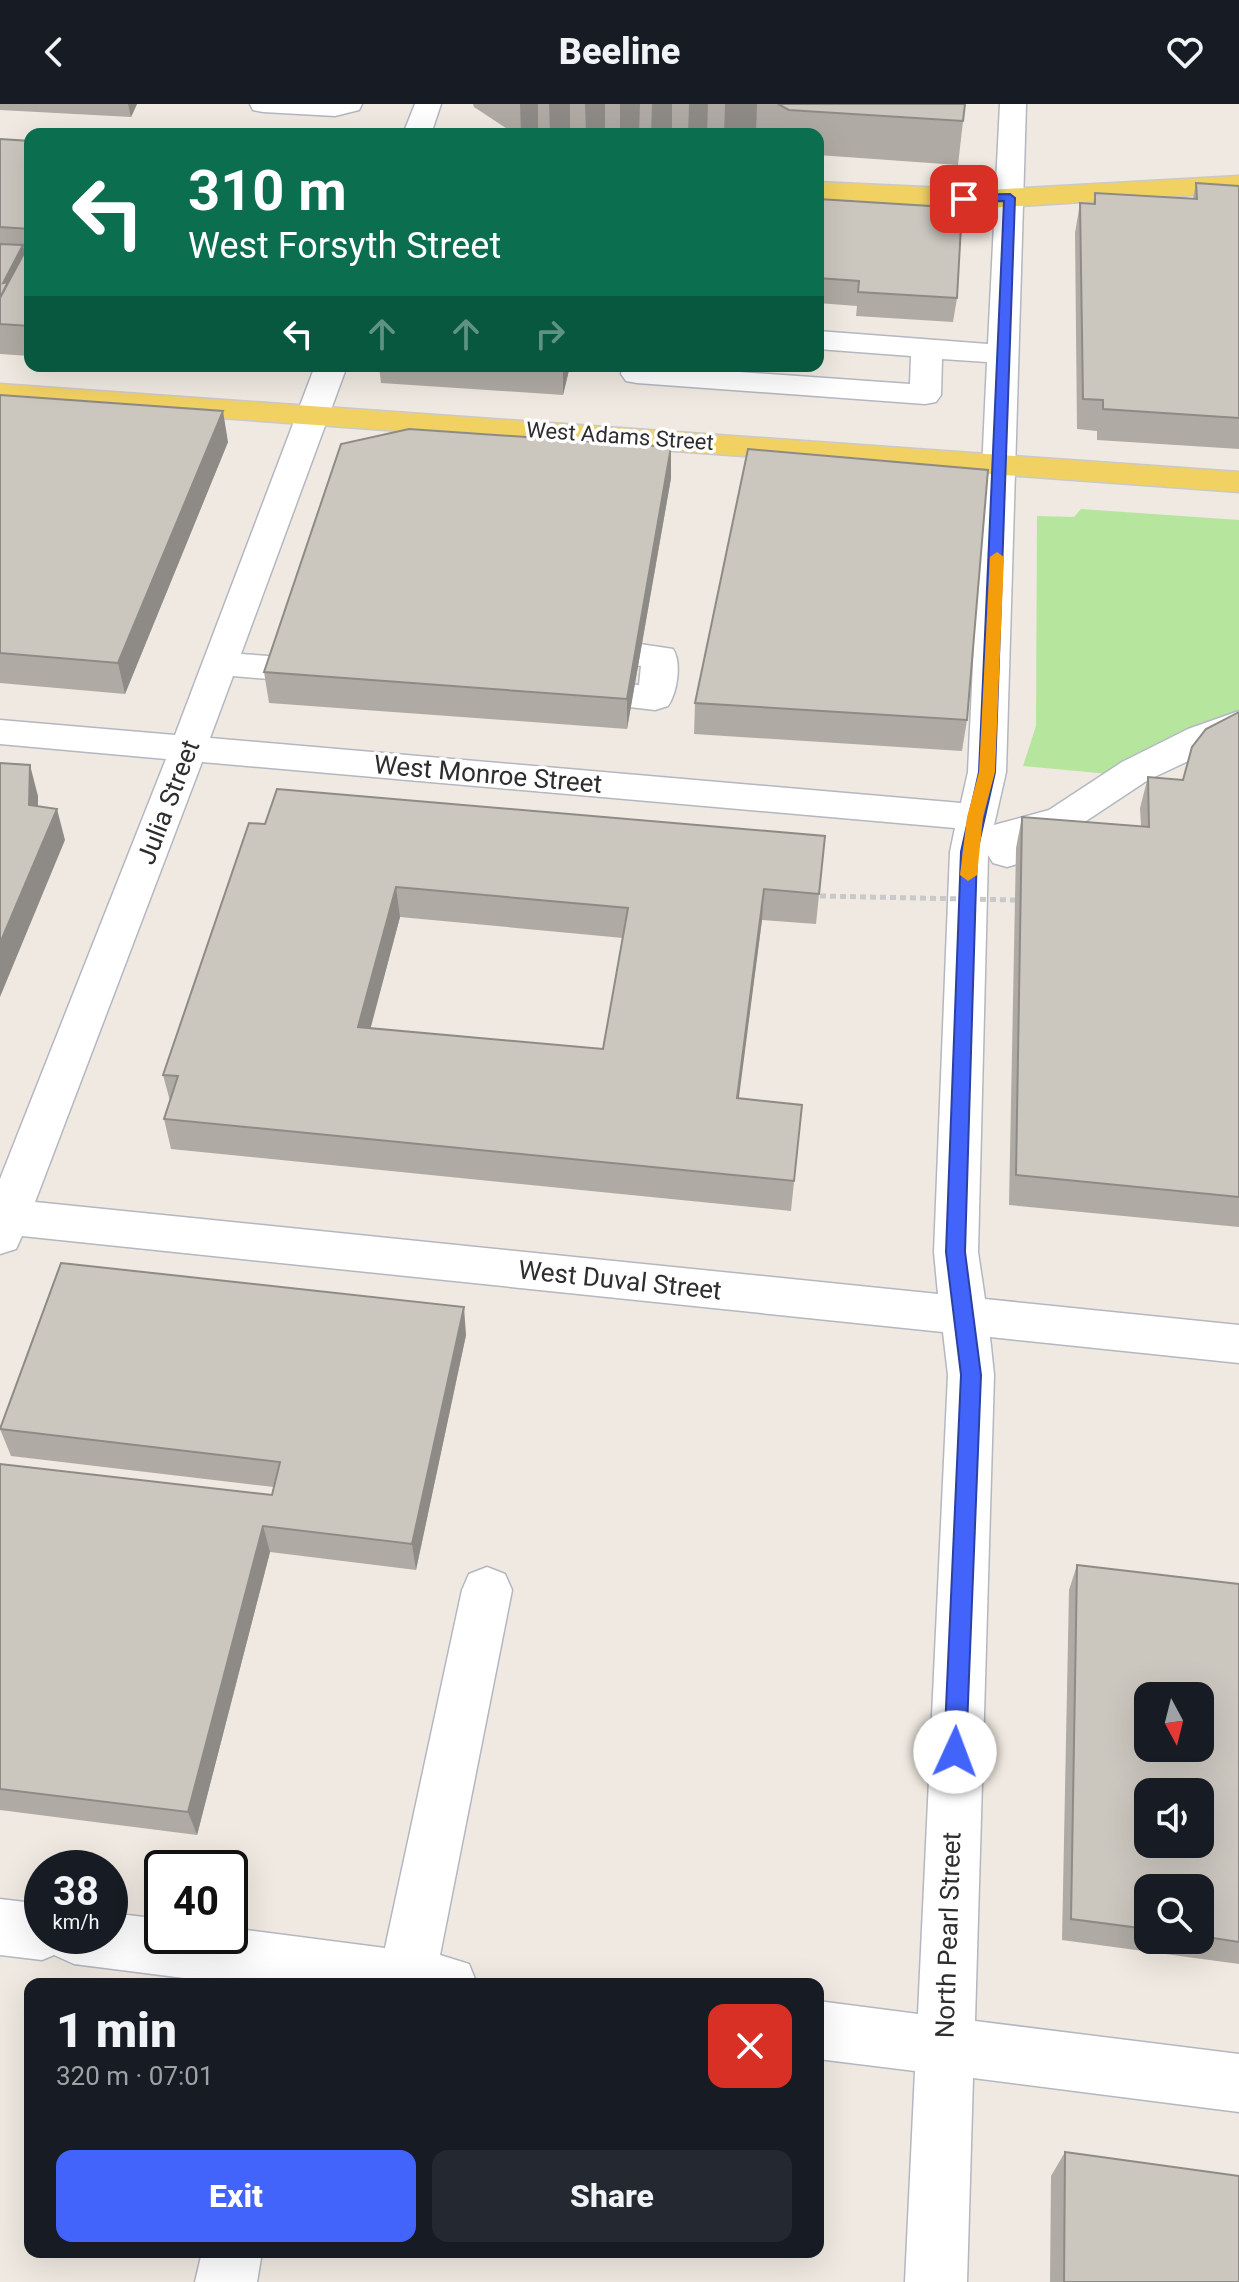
<!DOCTYPE html>
<meta charset="utf-8">
<style>
:root{--surface:#171b24;--page:#242831;--text:#f1f3f6;--muted:#9ea1a6;--accent:#4264fb}
body{margin:0;font-family:Roboto,sans-serif;background:var(--page);color:var(--text);height:100vh;display:flex;flex-direction:column;font-size:30px;white-space:nowrap}
*{box-sizing:border-box;margin:0}
p{font-size:26px;color:var(--muted)}
.icon{flex:none;width:44px;height:44px;fill:none;stroke:currentColor;stroke-width:2;stroke-linecap:round;stroke-linejoin:round}
.map{position:relative;flex:1;overflow:hidden}
.panel{position:absolute;left:24px;top:1874px;width:800px;height:280px;display:flex;flex-direction:column;background:var(--surface);border-radius:16px;box-shadow:0 8px 32px #0002}
.panel>*{flex:none}
.hud{position:absolute;left:24px;top:24px;width:800px;height:244px;border-radius:16px;box-shadow:0 8px 32px #0002;background:#0b6e4f;color:#fff;overflow:hidden}
.needle{width:52px;rotate:173deg}
.fabs{position:absolute;left:1134px;top:1578px;display:grid;gap:16px}
.fabs a{display:grid;place-items:center;width:80px;height:80px;border-radius:16px;background:var(--surface);box-shadow:0 8px 32px #0002;font-size:40px}
.speed{position:absolute;left:24px;top:1746px;display:flex;gap:16px;font-size:40px;font-weight:700;text-align:center}
.speed>*{display:grid;place-content:center;width:104px;height:104px;border-radius:50%;background:var(--surface);box-shadow:0 8px 32px #0002;line-height:1}
.speed small{font-size:20px;font-weight:400}
.speed .limit{border:4px solid #111;border-radius:12px;background:#fff;color:#111}
.pin{position:absolute;display:grid;place-items:center;width:68px;height:68px;color:#fff;margin:-34px;border-radius:16px;box-shadow:0 4px 12px #0006}
.me{position:absolute;width:88px;margin:-44px;rotate:2deg;stroke-linejoin:round;filter:drop-shadow(0 0 6px #0008)}
.turn{display:flex;align-items:center;gap:28px;height:168px;padding:0 32px;font-size:36px}
.turn .icon{width:104px;height:104px;stroke-width:2.5}
.turn b{display:block;font-size:56px;line-height:68px}
.lanes{display:flex;align-items:center;height:76px;padding:0 32px;background:#0003;justify-content:center;gap:40px;direction:ltr}
.lanes .off{opacity:.35}
.round{display:grid;place-items:center;flex:none;width:84px;height:84px;border-radius:16px;background:var(--page)}
.overview{display:flex;align-items:center;justify-content:space-between;height:136px;padding:0 32px}
h1{font-size:48px;font-weight:800;line-height:60px}
.cta{display:flex;gap:16px;margin-top:auto;padding:16px 32px}
.cta a{flex:1;height:92px;border-radius:16px;background:var(--accent);color:#fff;font-size:32px;font-weight:800;line-height:92px;text-align:center}
.cta a+a{background:var(--page);color:var(--text)}
header{display:flex;justify-content:space-between;align-items:center;height:104px;padding:0 32px;background:var(--surface);font-size:36px;font-weight:800}
.map>svg:first-child{display:block}
</style>
<header><svg class="icon" aria-label="back" viewBox="0 0 24 24"><path d="M15 5l-7 7 7 7"/></svg>Beeline<svg class="icon" aria-label="heart" viewBox="0 0 24 24"><path d="M12 20l-8-8c-3-5 5-10 8-4 3-6 11-1 8 4z"/></svg></header>
<div class="map">
<svg width="1239" height="2178" viewBox="0 0 1239 2178">
<rect width="100%" height="100%" fill="#efe9e1"/>
<path fill="#b6e59e" d="M1081 405 1239 416V608L1109 670 1023 662 1036 622 1037 412 1074 413Z"/>
<g fill="none" stroke-linecap="round" stroke-linejoin="round">
<g stroke="#b4b7c1" stroke-width="3">
<path id="minor" d="M250 0H362L359 6 335 12 263 8 253 6Z
M415 0H441L431 30H403Z
M1000 0H1026L1006 668 994 721 1049 706 1122 658 1188 625 1239 607V633L1148 676 1074 725 1027 737 1026 750 1021 759 1007 763 993 759 988 751 978 1148 985 1195 1239 1221V1259L990 1233 994 1271 975 1917 1239 1950V2008L973 1974 967 2178H905L915 1967 818 1955V1897L918 1910 948 1271 943 1228 22 1132 16 1145 0 1150V1075L166 655 0 640V616L175 631 315 262H347L241 550 326 556 339 560 344 568 339 576 326 580 233 572 210 634 961 699 968 668 987 258 942 255 941 291 936 298 925 300 637 279 626 277 621 270 623 262H656L910 280 911 252 818 245V227L988 240ZM202 658 955 724 950 748 934 1148 938 1190 35 1098Z
M580 531 673 545C682 559 677 589 668 602L655 606 561 595 556 587 561 579 574 575 639 581 641 562 567 550 562 542 567 534Z
M487 1463 505 1470 512 1486 440 1851 469 1860 477 1880H231L74 1860 54 1851 42 1856 0 1851V1795L42 1800V1832H110V1809L162 1815V1832H230V1824L385 1844 462 1486 469 1470Z
M202 2148H262L257 2178H195Z"/>
</g>
<g stroke="#c9c9c9" stroke-width="3">
<path id="major" d="M1239 72V88L987 104 818 96V78L987 86Z
M0 280 1239 368V388L0 298Z"/>
</g>
<use href="#minor" fill="#fff" fill-rule="evenodd"/>
<use href="#major" fill="#f2d163" fill-rule="evenodd"/>
<path stroke="#c9c9c9" stroke-width="5" stroke-dasharray="6 4" stroke-linecap="butt" d="M820 792 1015 796"/>
</g>
<path fill="#afaba4" fill-rule="evenodd" d="M0 0H137L131 13 0 6Z
M473 0H965L958 61 818 51V30H574L570 27 563 30H542L538 27 532 30H515L474 3Z
M0 35 30 37V252L0 250Z
M1196 79 1239 82V345L1097 336V327L1077 325 1075 129 1080 99 1093 100 1095 89 1193 94Z
M818 95 957 194 953 218 856 212 857 202 818 199Z
M183 262H260L258 267Z
M379 262H570L563 291 381 279Z
M0 291 228 338 125 590 0 579Z
M671 343V374L627 625 269 599 264 568Z
M695 599 967 616 962 647 694 630Z
M1239 608V1123L1009 1101 1016 744 1022 713 1141 722 1140 704 1148 673 1183 676Z
M265 720 825 732 816 820 762 816 738 994 802 1001 791 1107 171 1045 164 1015 170 997 163 971ZM400 813 623 834 603 945 370 924Z
M466 1231 416 1466 270 1448 197 1731 0 1706V1360L272 1391 274 1383 11 1352 0 1325Z
M1077 1461 1239 1480V1860L1062 1836 1069 1486ZM1148 1784H1200V1836H1148Z
M1065 2048 1239 2178H1050L1051 2072Z"/>
<path fill="#8e8b86" d="M128 0H137L131 13Z
M520 0H538V27L532 30H521Z
M549 0H570V27L563 30H550Z
M585 0H605V30H586Z
M620 0H640L639 30H620Z
M652 0H672V30H651Z
M689 0H708L707 30H688Z
M725 0H757L756 30H724Z
M23 141 29 166 18 203 3 179Z
M563 262H570L563 291Z
M223 307 228 338 125 590 118 559Z
M671 343V374L627 625V595Z
M30 661 38 692V731L29 701Z
M57 705 65 736 0 893V839Z
M396 783 400 813 363 953 358 923Z
M764 785 762 816 735 1024 737 994Z
M464 1203 466 1231 416 1466 412 1440Z
M263 1422 270 1448 197 1731 188 1708Z"/>
<path fill="#cbc7bf" stroke="#8e8b86" stroke-width="2" fill-rule="evenodd" d="M778 0H965L963 17 789 6Z
M0 35 30 37V125L0 123Z
M1196 79 1239 82V314L1103 305V296L1083 295 1080 99 1095 100V89L1197 95Z
M818 95 962 104 957 194 858 188 859 177 818 174Z
M30 138V222L0 220V194Z
M0 140 23 141 3 179 8 178 0 194Z
M0 291 223 307 118 559 0 549Z
M409 325 671 343 627 595 264 568 341 340Z
M748 345 988 366 967 616 695 599Z
M1239 608V1093L1016 1071 1022 713 1149 723 1148 673 1183 676 1192 643 1206 625Z
M0 659 30 661 29 701 57 705 0 839Z
M277 685 825 732 819 790 764 785 737 994 802 1001 794 1077 164 1015 178 972 163 971 249 719 265 720ZM396 783 628 804 603 945 358 923Z
M61 1159 464 1203 412 1440 263 1422 188 1708 0 1685V1360L272 1391 280 1358 0 1325Z
M1077 1461 1239 1480V1838L1200 1832V1784H1148V1825L1071 1815ZM1148 1592H1200V1644H1148ZM1148 1688H1200V1740H1148Z
M1065 2048 1239 2072V2178H1064Z"/>
<path fill="#4264fb" stroke="#2b41a3" stroke-width="2" d="M1010 90 1015 94 995 668 977 748 965 1148 981 1271 966 1648 963 1656 955 1659 948 1656 944 1648 961 1271 946 1148 961 748 979 668 1004 97 964 98 959 95 964 91Z"/>
<path fill="#f59e0b" d="M997 448 1004 453 995 668 983 713 977 771 968 777 960 771 967 713 979 668 990 453Z"/>
<g text-anchor="middle" dominant-baseline="central" stroke-width="7" stroke-linejoin="round" paint-order="stroke">
<g font-size="22" fill="#2e2e2e" stroke="#fff">
<text transform="translate(620 332) rotate(4)">West Adams Street</text>
</g>
<g font-size="26" fill="#2e2e2e" stroke="#fff">
<text transform="translate(488 670) rotate(5)">West Monroe Street</text>
<text transform="translate(168 698) rotate(-69)">Julia Street</text>
<text transform="translate(620 1176) rotate(6)">West Duval Street</text>
<text transform="translate(948 1831) rotate(-88)">North Pearl Street</text>
</g>
</g>
</svg>
<div class="fabs">
<a><svg class="needle" viewBox="-14 -14 28 28"><path d="M0-13l5 13h-10z" fill="#e53935"/><path d="M0 13l5-13h-10z" fill="#9ea1a6"/></svg></a>
<a><svg class="icon" aria-label="sound" viewBox="0 0 24 24"><path d="M4 9h4l5-4v14l-5-4H4zM17 9q2 3 0 6"/></svg></a>
<a><svg class="icon" aria-label="search" viewBox="0 0 24 24"><circle cx="10" cy="10" r="6"/><path d="M15 15l6 6"/></svg></a>
</div>
<div class="speed"><div>38<small>km/h</small></div><div class="limit">40</div></div>
<div class="pin" style="left:964px;top:95px;background:#d93025"><svg class="icon" aria-label="arrive" viewBox="0 0 24 24"><path d="M6 21V4h12l-3 4 3 4H6"/></svg></div>
<svg class="me" style="left:955px;top:1648px" viewBox="-20 -20 40 40"><circle r="19" fill="#fff"/><path d="M0-13L10 11 0 6-10 11z" fill="#4264fb"/></svg>
<div class="hud">
<div class="turn"><svg class="icon" aria-label="left" viewBox="0 0 24 24"><path d="M17 20v-9H6M10 6l-5 5 5 5"/></svg><div><b>310 m</b>West Forsyth Street</div></div>
<div class="lanes"><svg class="icon" aria-label="left" viewBox="0 0 24 24"><path d="M17 20v-9H6M10 6l-5 5 5 5"/></svg><svg class="icon off" aria-label="ahead" viewBox="0 0 24 24"><path d="M12 20V5M6 11l6-6 6 6"/></svg><svg class="icon off" aria-label="ahead" viewBox="0 0 24 24"><path d="M12 20V5M6 11l6-6 6 6"/></svg><svg class="icon off" aria-label="right" viewBox="0 0 24 24"><path d="M7 20v-9h11M14 6l5 5-5 5"/></svg></div>
</div>
<section class="panel">
<div class="overview"><div><h1>1 min</h1><p>320 m · 07:01</p></div><a class="round" style="background:#d93025;color:#fff"><svg class="icon" aria-label="close" viewBox="0 0 24 24"><path d="M6 6l12 12M18 6L6 18"/></svg></a></div>
<div class="cta"><a>Exit</a><a>Share</a></div>
</section>
</div>
